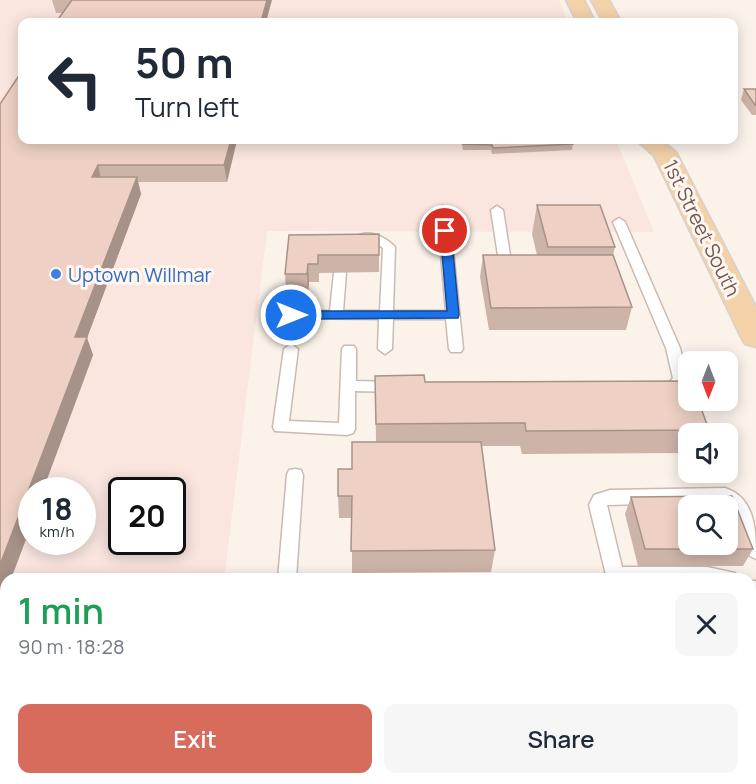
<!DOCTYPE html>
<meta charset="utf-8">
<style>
:root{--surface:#fff;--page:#f6f6f7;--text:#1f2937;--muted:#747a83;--accent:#d86c5c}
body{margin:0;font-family:Manrope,sans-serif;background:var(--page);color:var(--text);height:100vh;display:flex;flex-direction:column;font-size:22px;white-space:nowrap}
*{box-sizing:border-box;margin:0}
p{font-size:20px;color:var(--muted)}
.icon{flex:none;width:33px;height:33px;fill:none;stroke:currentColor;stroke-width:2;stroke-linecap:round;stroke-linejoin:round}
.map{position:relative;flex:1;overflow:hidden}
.panel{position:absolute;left:0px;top:573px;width:756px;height:212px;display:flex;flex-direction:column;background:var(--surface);border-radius:18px 18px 0 0;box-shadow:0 3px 15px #0003}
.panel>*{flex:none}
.guide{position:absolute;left:18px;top:18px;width:720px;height:126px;border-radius:12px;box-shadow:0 3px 15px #0003;background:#fff;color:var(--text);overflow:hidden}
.needle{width:39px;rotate:180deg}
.tools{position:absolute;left:678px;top:351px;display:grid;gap:12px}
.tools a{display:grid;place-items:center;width:60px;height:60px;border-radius:12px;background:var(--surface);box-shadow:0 3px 15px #0003;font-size:30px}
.speed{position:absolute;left:18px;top:477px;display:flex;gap:12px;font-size:30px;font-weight:700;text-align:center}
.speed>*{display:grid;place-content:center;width:78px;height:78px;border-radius:50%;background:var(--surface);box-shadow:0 3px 15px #0003;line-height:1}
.speed small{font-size:15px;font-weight:400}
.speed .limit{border:3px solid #111;border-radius:9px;background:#fff;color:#111}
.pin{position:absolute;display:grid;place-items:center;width:51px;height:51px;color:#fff;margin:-26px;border:3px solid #fff;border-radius:50%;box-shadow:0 2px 6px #0007}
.me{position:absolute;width:66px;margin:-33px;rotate:90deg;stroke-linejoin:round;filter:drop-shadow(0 0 4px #0008)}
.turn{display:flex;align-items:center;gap:21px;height:126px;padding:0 18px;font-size:27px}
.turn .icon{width:78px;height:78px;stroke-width:2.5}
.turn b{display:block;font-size:42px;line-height:51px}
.round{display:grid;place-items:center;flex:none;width:63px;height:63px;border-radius:12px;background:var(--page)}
.headline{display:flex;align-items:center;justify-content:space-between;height:102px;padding:0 18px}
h1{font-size:36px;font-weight:600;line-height:45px;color:#1e9e55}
.primary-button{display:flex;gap:12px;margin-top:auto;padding:12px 18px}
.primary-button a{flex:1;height:69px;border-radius:12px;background:var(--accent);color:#fff;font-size:24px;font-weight:600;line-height:69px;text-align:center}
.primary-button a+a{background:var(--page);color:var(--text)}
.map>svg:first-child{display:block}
</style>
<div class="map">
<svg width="756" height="784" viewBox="0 0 756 784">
<rect width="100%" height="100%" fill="#fbf3ea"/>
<path fill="#fae5df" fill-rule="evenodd" d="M0 0H559L568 22H22V140H616L654 232 267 231 224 579H6V778L199 779 198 784H0ZM32 490H82V542H32ZM122 490H172V542H122Z"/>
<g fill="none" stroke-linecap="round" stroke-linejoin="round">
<g stroke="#ccbab1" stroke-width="3">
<path id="lane" d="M443 206 449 210 463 349 461 352H451L449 349 446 319H393L392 349 385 354 378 349 379 319 286 318 284 315 287 292 294 288 301 292 298 311H330L334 273 340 269 346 273 343 311H380L383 248 375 242 356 241 354 238C367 228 385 236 395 247L393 311H446L437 210Z
M497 206 503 210 512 268 506 272 500 268 491 210Z
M619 218 625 222 680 348 687 378 678 393H663L656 388 658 384 669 383 673 378 666 348 613 222Z
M291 344 298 349 289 421 339 423 342 349 344 346H354L356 349V381L396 382 403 387 396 392 355 391V429L353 433 347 435 275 431 273 427 284 349Z
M295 469 301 470 303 475 296 579H278L287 475 289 470Z
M725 488C756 498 756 532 756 559L750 556 735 516 722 502 607 505 622 567H707L735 573 737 579H607L589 505 594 495 610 490Z
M750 581H756V628L750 625Z
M413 778H435L436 784H414Z"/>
</g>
<g stroke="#d8d1ce" stroke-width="3">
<path id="primary" d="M566 0H584L595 22H577Z
M591 0H609L621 22H603Z
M636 140H661L676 152 756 307V347L745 344 741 337 654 156Z"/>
</g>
<use href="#lane" fill="#fff" fill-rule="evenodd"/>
<use href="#primary" fill="#f3d1a9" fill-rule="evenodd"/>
</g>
<path fill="#cdb4a9" d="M52 0H272L62 13H56Z
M744 89H756V115H752L741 100Z
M0 104 237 140 227 182H138L141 194 87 338 93 355 43 490H32V523L11 579H6V593L0 609Z
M461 140H572L573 144 572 150 492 154 491 150H463Z
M537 205 615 247 613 255 632 307 626 330H489L480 277 483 255H537L532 234Z
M379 234V272L319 273V282H309L308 292H286L285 274 289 235Z
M375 376 425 382 709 430 708 434H688V453L522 454 520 446H482L495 550 491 572 352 573V518H339L338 496 352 469 376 442Z
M631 497 753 549 743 566H638L625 514Z
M571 778H750L756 784H572Z"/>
<path fill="#a79289" d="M267 0H272L266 22H261Z
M231 140H237L227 182 224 165Z
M98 165 102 182 92 177Z
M137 177 141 194 87 338 93 355 43 490H32V523L11 579H6V593L0 609V565L75 337Z
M308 264 309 282 308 292 307 274Z
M305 778H308V784H304Z"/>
<path fill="#eed1c4" stroke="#a79289" stroke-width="1.5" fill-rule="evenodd" d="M72 0H267L261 22H56Z
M22 71V140H231L224 165H98L92 177H137L75 337H87L0 565V104Z
M744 89H756V105H755Z
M463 140H572L573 144 493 148 492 145 463 144Z
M537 205H600L615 247H548Z
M379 234V255H318V264H308L307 274H285L289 235Z
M483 255H613L632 307 491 308Z
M424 375 425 382 688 381V400H698L709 430 526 431 525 423 376 424 375 376Z
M352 442H481L495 550 351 551 352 496H338V469H352Z
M732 496 753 549H645L631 497ZM688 506H728V544H688Z
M750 734 756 753V784H583L582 778H750Z
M213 778H305L304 784H212Z"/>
<path fill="#1a73e8" stroke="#114b97" stroke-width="1.5" d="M445 228 451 231 459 315 458 318 291 319 284 315 291 311H447L440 231Z"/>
<circle fill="#3f7fe0" stroke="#fef7f1" stroke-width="2" cx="56" cy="274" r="6"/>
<g text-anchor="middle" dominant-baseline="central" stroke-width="6" stroke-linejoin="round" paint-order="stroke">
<g font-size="20" fill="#745950" stroke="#fef7f1">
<text transform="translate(702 228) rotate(64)">1st Street South</text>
</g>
<g font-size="20" fill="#366cbe" stroke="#fef7f1" text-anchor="start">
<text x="68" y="274">Uptown Willmar</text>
</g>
</g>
</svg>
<div class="tools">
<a><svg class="needle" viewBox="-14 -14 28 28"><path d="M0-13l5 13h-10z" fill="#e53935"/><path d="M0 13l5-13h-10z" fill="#747a83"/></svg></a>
<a><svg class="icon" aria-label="sound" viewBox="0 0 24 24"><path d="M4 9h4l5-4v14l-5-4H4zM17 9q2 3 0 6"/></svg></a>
<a><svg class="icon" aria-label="search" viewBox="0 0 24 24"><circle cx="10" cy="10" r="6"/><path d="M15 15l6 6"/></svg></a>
</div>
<div class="speed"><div>18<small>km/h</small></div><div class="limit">20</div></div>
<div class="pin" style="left:445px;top:231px;background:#d93025"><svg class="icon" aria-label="arrive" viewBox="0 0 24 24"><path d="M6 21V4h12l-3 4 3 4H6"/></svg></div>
<svg class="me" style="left:291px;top:315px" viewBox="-20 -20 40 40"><circle r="17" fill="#1a73e8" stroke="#fff" stroke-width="3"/><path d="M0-11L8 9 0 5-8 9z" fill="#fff"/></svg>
<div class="guide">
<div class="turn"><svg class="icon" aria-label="left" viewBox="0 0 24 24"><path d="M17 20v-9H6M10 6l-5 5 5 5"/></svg><div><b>50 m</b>Turn left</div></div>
</div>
<section class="panel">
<div class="headline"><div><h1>1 min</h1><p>90 m · 18:28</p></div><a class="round"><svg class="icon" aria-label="close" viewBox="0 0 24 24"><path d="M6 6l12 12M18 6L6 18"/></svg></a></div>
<div class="primary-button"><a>Exit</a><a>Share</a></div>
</section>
</div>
